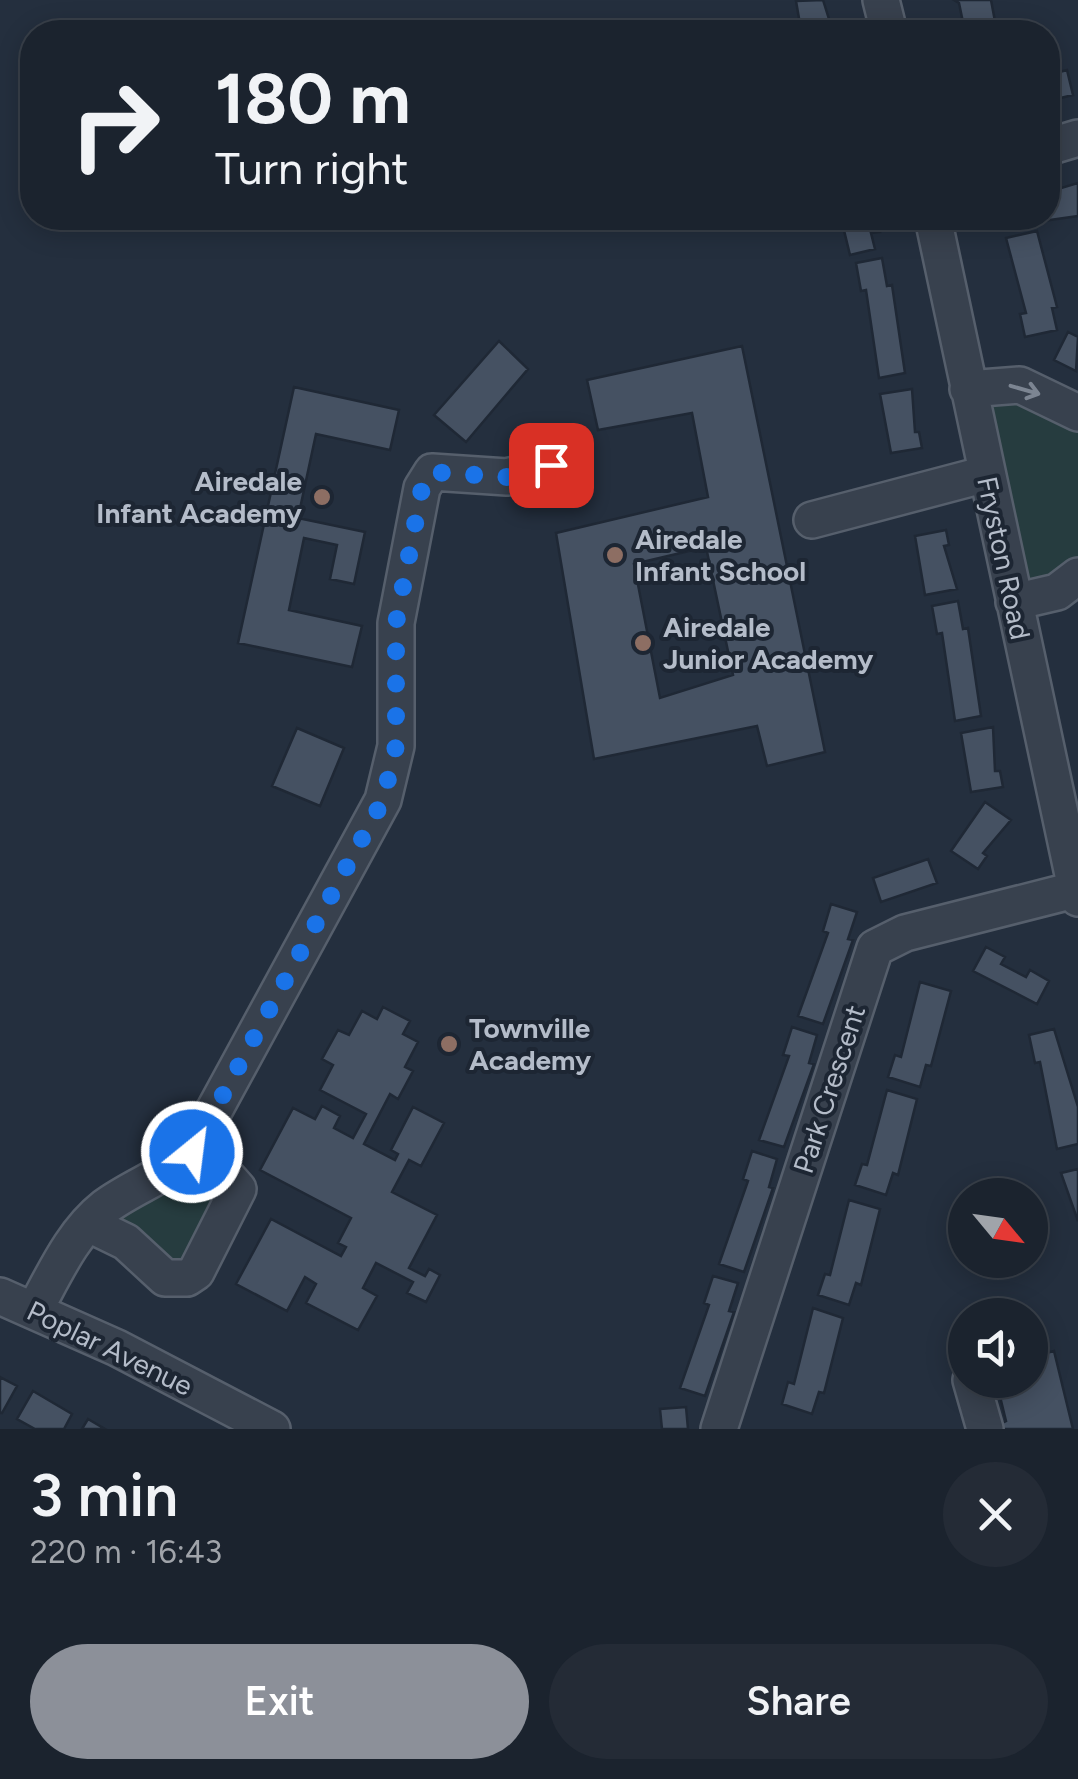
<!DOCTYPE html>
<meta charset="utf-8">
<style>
:root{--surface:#1b232e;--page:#242b36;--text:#f1f3f6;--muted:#a0a4aa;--line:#39404a;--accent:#8c9099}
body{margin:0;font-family:Figtree,sans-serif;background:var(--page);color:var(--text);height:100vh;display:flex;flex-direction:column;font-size:38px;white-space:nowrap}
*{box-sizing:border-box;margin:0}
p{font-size:32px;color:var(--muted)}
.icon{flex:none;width:55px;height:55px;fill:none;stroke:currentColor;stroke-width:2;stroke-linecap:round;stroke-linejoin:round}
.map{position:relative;height:1429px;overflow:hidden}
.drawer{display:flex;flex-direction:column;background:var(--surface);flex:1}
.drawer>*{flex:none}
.hud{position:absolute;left:20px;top:20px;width:1040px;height:210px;border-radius:40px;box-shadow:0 5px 25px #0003,0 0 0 2px var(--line);background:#1b232e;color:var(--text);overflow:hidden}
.needle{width:65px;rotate:119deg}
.controls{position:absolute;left:948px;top:1178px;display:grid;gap:20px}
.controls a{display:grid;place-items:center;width:100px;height:100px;border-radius:50%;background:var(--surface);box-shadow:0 5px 25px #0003,0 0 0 2px var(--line);font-size:50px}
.pin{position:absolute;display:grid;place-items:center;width:85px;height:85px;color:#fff;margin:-42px;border-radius:20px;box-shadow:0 5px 15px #0006}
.me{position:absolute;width:110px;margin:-55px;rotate:29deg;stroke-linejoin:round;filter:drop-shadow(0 0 8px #0008)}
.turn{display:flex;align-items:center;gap:35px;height:210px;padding:0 30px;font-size:45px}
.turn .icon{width:130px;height:130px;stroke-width:2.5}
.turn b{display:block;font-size:70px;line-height:85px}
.round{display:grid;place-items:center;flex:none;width:105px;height:105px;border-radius:52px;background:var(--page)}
.head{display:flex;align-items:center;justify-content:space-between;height:170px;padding:0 30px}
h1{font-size:60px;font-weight:600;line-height:75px}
.primary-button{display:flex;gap:20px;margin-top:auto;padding:20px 30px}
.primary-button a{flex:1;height:115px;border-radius:60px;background:var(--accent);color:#fff;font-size:40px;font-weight:600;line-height:115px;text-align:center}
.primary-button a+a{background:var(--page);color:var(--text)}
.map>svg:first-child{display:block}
</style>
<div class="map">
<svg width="1078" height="1429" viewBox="0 0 1078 1429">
<rect width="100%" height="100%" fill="#242f3e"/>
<path fill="#263c3f" d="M982 388 1078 413V576L1028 599Z
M179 1176 222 1189 181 1268 110 1219Z"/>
<path fill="#455162" stroke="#1f2835" stroke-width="2.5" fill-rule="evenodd" d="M823 0 833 32 801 30 796 1Z
M954 0H991L997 32H965L959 3Z
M1067 70 1073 95 1048 101V75Z
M1056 183 1058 189 1078 183V216L1043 221 1048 218V186Z
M841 218H877L880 232 871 233 875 249 850 255Z
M1037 231 1057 307 1052 308 1057 330 1025 337 1020 314 1026 313 1006 238Z
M882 258 887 286 892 285 905 373 879 378 866 290 861 291 856 263Z
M1068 332 1078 337 1076 371 1054 360Z
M499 341 528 369 466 442 434 415Z
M742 346 825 752 767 766 757 726 594 759 556 533 708 497 692 413 598 430 587 380ZM706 547 733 675 660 698 634 564Z
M294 387 399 410 390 450 316 434 298 518 365 532 354 584 330 579 337 545 304 538 289 610 362 626 352 667 238 643Z
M912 389 915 432H919L922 448 891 453 880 394Z
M946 530 949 545 944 546 957 589 925 595 915 536Z
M958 601 963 629 968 628 981 716 955 721 942 633 937 634 932 606Z
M993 727 995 771H1000L1003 787 971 792 961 733Z
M297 728 344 748 320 806 272 786Z
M985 802 1011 820 983 853 987 856 978 869 951 851Z
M928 859 937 883 881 902 873 878Z
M831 904 857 912 848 939 853 940 823 1024 798 1016 828 933 823 931Z
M986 947 1005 957 1001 964 1026 977 1030 970 1049 981 1037 1004 973 971Z
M920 982 951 991 931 1066 926 1065 920 1087 888 1077 895 1055 901 1057Z
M383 1007 410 1021 403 1034 418 1042 405 1067 413 1071 398 1099 390 1094 364 1144 395 1160 398 1154 391 1150 413 1107 444 1123 421 1166 409 1160 392 1192 437 1215 409 1268 425 1276 429 1269 440 1275 426 1302 407 1293 413 1282 376 1263 363 1288 377 1296 358 1330 306 1303 316 1284 305 1277 287 1311 236 1284 271 1219 341 1256 346 1247 338 1243 351 1218 260 1170 293 1108 315 1119 322 1106 340 1116 334 1128 353 1138 366 1114 320 1090 333 1065 322 1059 338 1030 349 1035 362 1011 377 1019Z
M792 1027 817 1035 809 1063 814 1064 784 1147 759 1140 789 1056 783 1055Z
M1054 1029 1078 1107V1144L1057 1149 1040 1062 1035 1063 1029 1035Z
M887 1090 917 1099 898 1175 893 1173 886 1195 855 1185 862 1164 867 1165Z
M752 1151 777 1159 769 1187 773 1188 744 1272 719 1264 748 1181 743 1179Z
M1078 1169V1221L1061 1173Z
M849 1200 880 1209 861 1285 856 1283 849 1305 818 1295 825 1274 830 1275Z
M713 1276 738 1283 729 1311 734 1312 705 1396 680 1388 709 1305 704 1303Z
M813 1308 843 1318 824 1393 819 1392 812 1414 782 1404 788 1382 794 1384Z
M1054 1351 1073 1429H990L1006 1421 996 1380H1030V1357Z
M0 1377 17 1386 2 1413H0Z
M33 1391 72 1414 64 1429H35L17 1419Z
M686 1407 688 1429H662L660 1409Z
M88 1419 105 1429H82Z"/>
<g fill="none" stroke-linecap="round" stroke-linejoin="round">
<g stroke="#565f6c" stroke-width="40">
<path id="minor" d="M881 0 889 32
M1048 147 1078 138
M933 218 1078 898
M968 389 1020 385 1078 413
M812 520 986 474
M1014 602 1057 592 1078 576
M89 1224 126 1242 165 1278H187L196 1272 238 1189 222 1171 178 1165
M0 1296 117 1348 272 1429
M34 1311C54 1275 72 1233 105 1207 133 1186 167 1176 192 1151L383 800 396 746V623L422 488 432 472 507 477 551 465
M971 1380 985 1429
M719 1429 875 948 905 933 1078 889"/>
</g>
<use href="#minor" stroke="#38414e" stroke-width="35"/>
</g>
<defs><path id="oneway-shaft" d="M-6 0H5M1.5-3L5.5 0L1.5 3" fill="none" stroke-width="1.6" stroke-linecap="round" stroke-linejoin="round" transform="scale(2.5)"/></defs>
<use stroke="#7c8592" href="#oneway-shaft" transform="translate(1025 390) rotate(16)"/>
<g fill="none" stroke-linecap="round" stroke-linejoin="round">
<path stroke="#1a73e8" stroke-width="18" stroke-dasharray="0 32.4" d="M192 1152 383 800 396 746V623L422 488 432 472 507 477 551 465"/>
</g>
<g fill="#8d6e63" stroke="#1d2633" stroke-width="4">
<circle cx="322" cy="497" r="10"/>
<circle cx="615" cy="555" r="10"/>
<circle cx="643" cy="643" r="10"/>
<circle cx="449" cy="1044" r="10"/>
</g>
<g text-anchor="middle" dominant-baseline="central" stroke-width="8" stroke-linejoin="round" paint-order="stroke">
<g font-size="28" font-weight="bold" fill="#b4bcc9" stroke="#1d2633" text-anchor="start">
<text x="302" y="481" text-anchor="end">Airedale<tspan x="302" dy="32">Infant Academy</tspan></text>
<text x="635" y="539">Airedale<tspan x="635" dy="32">Infant School</tspan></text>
<text x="663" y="627">Airedale<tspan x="663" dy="32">Junior Academy</tspan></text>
<text x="469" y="1028">Townville<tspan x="469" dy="32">Academy</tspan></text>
</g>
<g font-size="28" fill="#b4bcc9" stroke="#1d2633">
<text transform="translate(1004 558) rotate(78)">Fryston Road</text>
<text transform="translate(829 1089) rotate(-72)">Park Crescent</text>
<text transform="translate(110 1348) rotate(26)">Poplar Avenue</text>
</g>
</g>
</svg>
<div class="controls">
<a><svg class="needle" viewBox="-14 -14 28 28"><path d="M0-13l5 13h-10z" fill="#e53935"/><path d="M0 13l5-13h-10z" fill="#a0a4aa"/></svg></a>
<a><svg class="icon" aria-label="sound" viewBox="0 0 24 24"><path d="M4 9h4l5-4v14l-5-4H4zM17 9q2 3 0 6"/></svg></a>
</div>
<div class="pin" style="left:551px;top:465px;background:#d93025"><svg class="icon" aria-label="arrive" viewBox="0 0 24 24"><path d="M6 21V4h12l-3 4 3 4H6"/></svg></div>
<svg class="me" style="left:192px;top:1152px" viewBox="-20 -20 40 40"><circle r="17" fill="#1a73e8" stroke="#fff" stroke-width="3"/><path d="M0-11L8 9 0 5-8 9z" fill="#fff"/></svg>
<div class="hud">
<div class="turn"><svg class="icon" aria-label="right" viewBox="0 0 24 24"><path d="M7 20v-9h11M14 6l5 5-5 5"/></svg><div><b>180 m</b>Turn right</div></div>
</div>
</div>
<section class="drawer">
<div class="head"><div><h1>3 min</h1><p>220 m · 16:43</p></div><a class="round"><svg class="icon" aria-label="close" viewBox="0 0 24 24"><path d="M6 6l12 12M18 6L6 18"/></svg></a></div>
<div class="primary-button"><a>Exit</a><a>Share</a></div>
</section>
